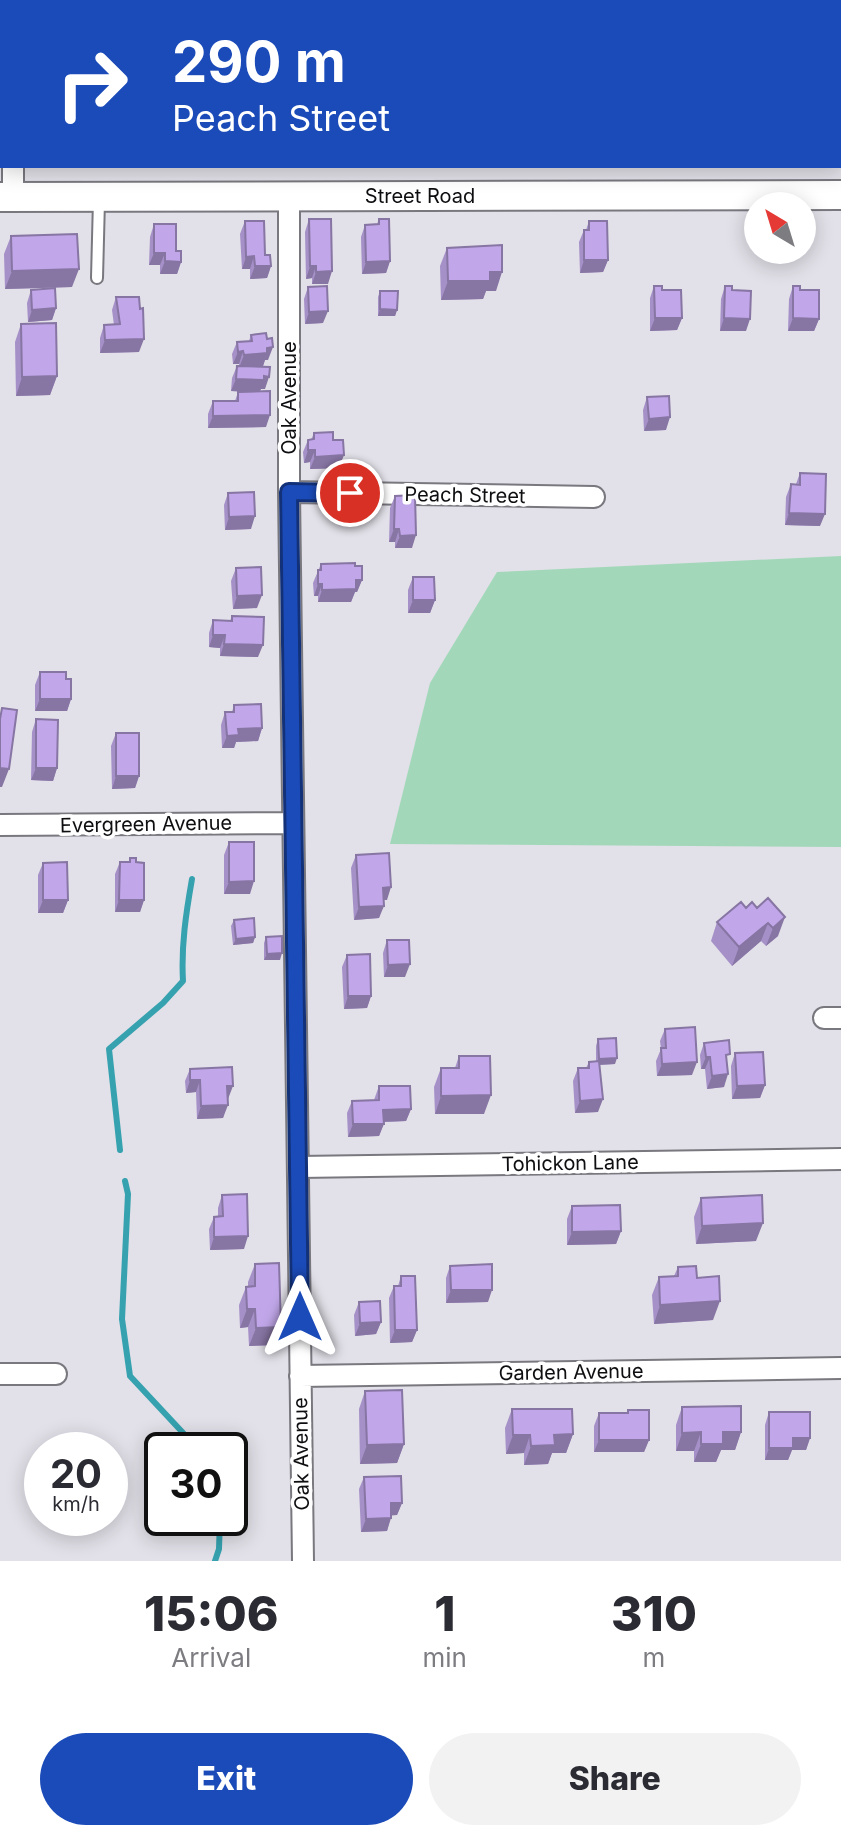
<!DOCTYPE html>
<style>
:root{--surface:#fff;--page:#f2f2f3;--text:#2b2b33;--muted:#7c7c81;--accent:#1b4bb8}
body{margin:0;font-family:Inter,sans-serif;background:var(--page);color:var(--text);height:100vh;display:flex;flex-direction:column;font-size:30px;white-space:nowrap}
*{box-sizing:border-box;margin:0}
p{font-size:26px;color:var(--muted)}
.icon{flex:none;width:44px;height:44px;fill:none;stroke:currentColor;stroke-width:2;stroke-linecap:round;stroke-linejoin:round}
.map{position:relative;height:1561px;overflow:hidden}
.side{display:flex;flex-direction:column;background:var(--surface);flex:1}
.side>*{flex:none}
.banner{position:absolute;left:0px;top:0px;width:842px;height:168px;box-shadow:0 4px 20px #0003;background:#1b4bb8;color:#fff;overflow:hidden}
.needle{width:52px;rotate:322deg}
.controls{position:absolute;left:744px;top:192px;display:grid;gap:16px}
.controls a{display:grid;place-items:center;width:72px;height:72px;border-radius:50%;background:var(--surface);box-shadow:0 4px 20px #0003;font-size:40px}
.speed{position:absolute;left:24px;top:1432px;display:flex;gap:16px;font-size:40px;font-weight:700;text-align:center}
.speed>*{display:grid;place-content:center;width:104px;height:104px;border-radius:50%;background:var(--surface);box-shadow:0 4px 20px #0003;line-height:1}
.speed small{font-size:20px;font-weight:400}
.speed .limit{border:4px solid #111;border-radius:12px;background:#fff;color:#111}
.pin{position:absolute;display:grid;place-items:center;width:68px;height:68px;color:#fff;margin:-34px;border:4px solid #fff;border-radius:50%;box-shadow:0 2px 8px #0007}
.me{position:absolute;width:88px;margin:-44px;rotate:0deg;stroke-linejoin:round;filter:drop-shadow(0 0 6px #0008)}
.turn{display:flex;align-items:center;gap:28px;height:168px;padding:0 40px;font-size:36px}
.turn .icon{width:104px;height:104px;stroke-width:2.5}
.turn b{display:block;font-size:56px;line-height:68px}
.eta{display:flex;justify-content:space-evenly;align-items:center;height:136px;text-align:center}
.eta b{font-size:48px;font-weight:800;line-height:56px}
.primary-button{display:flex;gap:16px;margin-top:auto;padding:16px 40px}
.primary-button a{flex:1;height:92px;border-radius:48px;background:var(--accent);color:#fff;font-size:32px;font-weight:800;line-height:92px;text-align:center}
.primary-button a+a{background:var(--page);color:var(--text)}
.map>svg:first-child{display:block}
</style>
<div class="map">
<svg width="841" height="1561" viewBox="0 0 841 1561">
<rect width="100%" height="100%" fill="#e2e0e8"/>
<path fill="#a2d8b9" d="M841 556V847L390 844 430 683 497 572Z"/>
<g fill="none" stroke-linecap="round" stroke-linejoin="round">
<path stroke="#36a2af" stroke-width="6" d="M120 1150 109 1049 163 1003 183 981C181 946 186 913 192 879
M125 1181 128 1194 122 1319 130 1376 199 1450
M215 1561 219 1549 220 1518"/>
<g stroke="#7a787f" stroke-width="14">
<path id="lane" d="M97 278 99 200"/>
</g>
<g stroke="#7a787f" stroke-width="24">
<path id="street" d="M14 2V0
M289 196V492L303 1561
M13 197V166
M289 492 594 497
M0 825 293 823
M824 1018H841
M299 1167 841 1159
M0 1374H56
M300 1376 841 1368"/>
</g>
<g stroke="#7a787f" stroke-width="32">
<path id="secondary" d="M0 197 841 195"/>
</g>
<use href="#lane" stroke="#fff" stroke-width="10"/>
<use href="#street" stroke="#fff" stroke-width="20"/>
<use href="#secondary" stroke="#fff" stroke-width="28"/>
</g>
<path fill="#a690c8" d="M309 219 328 284H312V278L306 279 305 232Z
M379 219 390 261 386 273 362 274 361 237 365 225 377 224Z
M245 221 271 266 267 278 250 279V269H242L240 234Z
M589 221 608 260 603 272 580 273 579 242 584 230H586Z
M154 224 176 251 181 262 177 274H160V265H149L150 237Z
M11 236 72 287 5 289 4 254Z
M447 248 496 291H486L483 299 441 300 440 266Z
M654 286 662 290 682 318 677 330 650 331V298Z
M725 286 732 290 746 331H720L721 299Z
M793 286 800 290 819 319 814 331H788L789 299Z
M308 287 323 323 305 324 304 299Z
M31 290 56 308 52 320 28 322 27 303Z
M380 291 397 310 395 316H378V297Z
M116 297 139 352 100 353V338L104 325H114L112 310Z
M21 324 57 376 50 395 16 396 15 342Z
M251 335 268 360H265L263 366H255L265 389H261L260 391 266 427 208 428V414L213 401H235L238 392H246L231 391 232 378 237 366H239V364H233L232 354 237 342 249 341Z
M647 397 666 430 644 431 643 410Z
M314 433 333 440 339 468 310 469V462L304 463 303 452 308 440H311Z
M800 473 820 526 785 525 786 497 791 484H796Z
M228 493 251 529 225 530 224 505Z
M395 496 412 548H395V542H389L390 508Z
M321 564 355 566 362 580 357 592H355L351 602H318V596H314L313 583Z
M236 568 257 608 233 609 231 581Z
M413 577 435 600 430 613H408V590Z
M232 616 258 657 220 656V648L209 647V633L213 620 230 621Z
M40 672 66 679 71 699 67 711H35V685Z
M234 705 262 728 258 741 236 742 234 748H222L221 725 225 712H232Z
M36 719 57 768 53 781 31 780 32 732Z
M116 733 139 776 135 788 112 789 111 746Z
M229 842 250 894H224V855Z
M356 855 387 900H383L379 918 354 920 351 868Z
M130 858 136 862 144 900 140 912H115V874L120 862H129Z
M43 863 68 900 63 913H38V875Z
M768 898 778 936 766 946 761 941 732 966 711 941 717 922 746 908H757Z
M234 920 255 937 253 943 233 945 231 926Z
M266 937 280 960H264V943Z
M387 940 405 977H384L383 953Z
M347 955 371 996 367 1008 344 1009 342 967Z
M665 1029 692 1075 657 1076 656 1061 661 1049 660 1041Z
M598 1039 615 1064 599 1065 598 1112 575 1113 573 1081 578 1068H586L589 1062 596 1061V1046Z
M704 1043 727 1063 724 1087 707 1089 705 1069H701L700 1055Z
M735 1053 765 1085 760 1098 732 1099 731 1066Z
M459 1056 484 1114H435L434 1087 441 1068H455Z
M190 1069 228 1099 223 1118 197 1119 196 1092 186 1093 185 1081Z
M379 1086 411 1109 406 1121 384 1122 379 1136 348 1137 347 1113 352 1101 374 1100Z
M222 1195 244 1249 210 1250 209 1229 214 1217 218 1216V1208Z
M701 1198 756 1241 696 1244 694 1217Z
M572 1206 621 1231 616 1244 567 1245V1219Z
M255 1264 274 1345 249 1346 248 1327 240 1328 239 1305 246 1287H248V1282Z
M450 1266 488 1302 446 1303V1278Z
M678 1267 697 1278 713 1320 654 1324 652 1295 659 1277 674 1276Z
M401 1276 417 1330 412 1342 390 1343 389 1298 394 1286H398Z
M359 1302 381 1322 376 1334 355 1336 354 1315Z
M365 1391 404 1444 397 1463 360 1464 359 1409Z
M682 1407 741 1432 735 1450H721L716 1462H694V1451H676V1425Z
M512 1409 573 1434 566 1453H552L548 1464 524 1465V1453L506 1454 505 1428Z
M628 1410 649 1440 644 1452H594V1426L599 1413H627Z
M769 1412 810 1438 806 1450H792L788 1460H765V1425Z
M364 1477 402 1503 397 1515H391L387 1531 361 1532 359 1489Z"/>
<path fill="#8775a3" d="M154 253H165L160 265H149Z
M254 256 250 269H242L246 257Z
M584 260H608L603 272 580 273Z
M165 261 181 262 177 274H160Z
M390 261 386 273 362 274 366 262Z
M255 266H271L267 278 250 279Z
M310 266H316L312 278 306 279Z
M79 269 72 287 5 289 12 271Z
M332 271 328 284H312L316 272Z
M490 272H502L496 291H486L483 299 441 300 448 281Z
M56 308 52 320 28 322 32 310Z
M380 309 397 310 395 316H378Z
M328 311 323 323 305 324 309 312Z
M655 318H682L677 330 650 331Z
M724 318 750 319 746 331H720Z
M793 318 819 319 814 331H788Z
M144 339 139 352 100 353 105 340Z
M273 347 268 360H265L263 366 239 368 244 355 267 348Z
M243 351 239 364H233L238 352Z
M57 376 50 395 16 396 22 377Z
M264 376 269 377 265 389H261L259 392 231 391 236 379Z
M270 415 266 427 208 428 213 416Z
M670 417 666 430 644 431 649 419Z
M308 450H315L310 462 304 463Z
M344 455 339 468 310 469 315 457Z
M789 513 825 514 820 526 785 525Z
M255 516 251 529 225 530 229 517Z
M394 529H399L395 542H389Z
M416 535 412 548H395L400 536Z
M356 580H362L357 592H355L351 602H318L322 590Z
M318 584H322L318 596H314Z
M262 595 257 608 233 609 237 596Z
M413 600H435L430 613H408Z
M213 635H225L220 648 209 647Z
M224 644 263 645 258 657 220 656Z
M40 699H71L67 711H35Z
M262 728 258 741 236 742 234 748H222L227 736 238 729Z
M0 768 9 769 2 787H0Z
M36 768H57L53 781 31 780Z
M116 776H139L135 788 112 789Z
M254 881 250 894H224L229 882Z
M391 887 387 900H378L383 888Z
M43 900H68L63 913H38Z
M119 900H144L140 912H115Z
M384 906 379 918 354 920 359 907Z
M785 917 778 936 766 946 773 928Z
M768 923 761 941 732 966 739 947Z
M255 937 253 943 233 945 236 939Z
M282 953 280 960H264L267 954Z
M410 964 405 977H384L388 965Z
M348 996H371L367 1008 344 1009Z
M706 1057H710L705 1069H701Z
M617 1058 615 1064 596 1065 599 1059Z
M697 1062 692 1075 657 1076 662 1064Z
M728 1074 724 1087 707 1089 712 1076Z
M190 1080H200L196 1092 186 1093Z
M765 1085 760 1098 732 1099 737 1086Z
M227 1086H233L228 1099H222Z
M491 1095 484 1114H435L441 1096Z
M603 1099 598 1112 575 1113 580 1101Z
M228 1105 223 1118 197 1119 201 1106Z
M411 1109 406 1121 379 1122 383 1110Z
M353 1124H384L379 1136 348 1137Z
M763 1223 756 1241 696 1244 702 1226Z
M621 1231 616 1244 567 1245 572 1232Z
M248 1236 244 1249 210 1250 214 1237Z
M451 1290H492L488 1302 446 1303Z
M720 1301 713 1320 654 1324 660 1305Z
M247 1309H255L248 1327 240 1328Z
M381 1322 376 1334 355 1336 360 1323Z
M281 1327 274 1345 249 1346 256 1328Z
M395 1330H417L412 1342 390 1343Z
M701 1432 694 1451H676L682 1433Z
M723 1432H741L735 1450H721L716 1462H694L701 1444Z
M573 1434 566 1453H552L548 1464 524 1465 531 1446 554 1435Z
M513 1435H530L524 1453 506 1454Z
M793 1438H810L806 1450H792L788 1460H765L769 1448Z
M599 1440H649L644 1452H594Z
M404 1444 397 1463 360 1464 367 1445Z
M391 1503H402L397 1515 386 1516Z
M391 1518 387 1531 361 1532 366 1519Z"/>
<path fill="#c1a7e9" stroke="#8775a3" stroke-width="2" d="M105 0H124V2H105Z
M309 219H331L332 271 316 272V266H310Z
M379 219H389L390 261 366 262 365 225 379 224Z
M245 221H264L265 255H270L271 266H255L254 256 246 257Z
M589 221H607L608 260H584V230H589Z
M154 224H176V251H181V262L165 261V253H154Z
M77 234 79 269 12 271 11 236Z
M502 245V272H490V281H448L447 248Z
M327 286 328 311 309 312 308 287Z
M654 286H662V290H681L682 318H655Z
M725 286H732V290L751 291 750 319 724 318Z
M793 286H800V290H819V319L793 318Z
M55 288 56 308 32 310 31 290Z
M380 291H398L397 310 380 309Z
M116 297H139L140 309 143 308 144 339 105 340 104 325 120 324Z
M56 323 57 376 22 377 21 324Z
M266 333 267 339 272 338 273 347 267 348V353L244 355 243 351 238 352 237 342 252 341 251 335Z
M237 366 270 367 269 377 264 376V380L236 379Z
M270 391V415L213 416V401H238V392Z
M669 396 670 417 649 419 647 397Z
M333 432V440H343L344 455 315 457V450H308V440L314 439V433Z
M800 473 826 474 825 514 789 513 791 484 800 485Z
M254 492 255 516 229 517 228 493Z
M415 495 416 535 400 536 399 529H394L395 496Z
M355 563V566H362V580H356V589L322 590V584H318V570H321V564Z
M261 567 262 595 237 596 236 568Z
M413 577H434L435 600H413Z
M232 616 264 617 263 645 224 644 225 635H213V620L232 621Z
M40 672H66V679H71V699H40Z
M261 704 262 728 238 729 239 735 227 736 225 712H234V705Z
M2 708 17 710 9 769 0 768V719Z
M36 719 58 720 57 768H36Z
M116 733H139V776H116Z
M229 842H254V881L229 882Z
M389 853 391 887 383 888 384 906 359 907 356 855Z
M130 858H136V862L144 863V900H119L120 862H130Z
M67 862 68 900H43V863Z
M768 898 785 917 773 928 768 923 739 947 717 922 741 902 746 908 752 902 757 908Z
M254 918 255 937 236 939 234 920Z
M282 936V953L267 954 266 937Z
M387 940H409L410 964 388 965Z
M370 954 371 996H348L347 955Z
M695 1027 697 1062 662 1064 661 1048H666L665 1029Z
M616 1038 617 1058 599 1059 598 1039Z
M729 1040 730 1054 726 1055 728 1074 712 1076 710 1057H706L704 1043Z
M763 1052 765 1085 737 1086 735 1053Z
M459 1056H490L491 1095 441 1096V1068H459Z
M599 1061 603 1099 580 1101 578 1068H589V1062Z
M232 1067 233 1086H227L228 1105 201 1106 200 1080H190V1069Z
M379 1086H410L411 1109 383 1110 384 1124H353L352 1101 379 1100Z
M247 1194 248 1236 214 1237V1217L223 1216 222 1195Z
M762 1195 763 1223 702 1226 701 1198Z
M620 1205 621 1231 572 1232V1206Z
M279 1263 281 1327 256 1328 255 1309H247L246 1287 255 1286V1264Z
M492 1264V1290H451L450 1266Z
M696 1266 697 1278 719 1276 720 1301 660 1305 659 1277 678 1276V1267Z
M401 1276H415L417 1330H395L394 1286H401Z
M380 1301 381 1322 360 1323 359 1302Z
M402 1390 404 1444 367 1445 365 1391Z
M741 1406V1432H723V1444H701V1432L682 1433V1407Z
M512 1409H572L573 1434 554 1435 555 1445 531 1446 530 1435H513Z
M628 1410H649V1440H599V1413H628Z
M769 1412H810V1438H793V1448H769Z
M401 1476 402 1503H391V1518L366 1519 364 1477Z"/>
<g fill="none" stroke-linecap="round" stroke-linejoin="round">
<g stroke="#123178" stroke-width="20">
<path id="route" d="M300 1317 289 492 350 493"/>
</g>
<use href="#route" stroke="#1b4bb8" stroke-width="14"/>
</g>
<g text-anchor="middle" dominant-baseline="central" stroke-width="7" stroke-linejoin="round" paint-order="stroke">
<g font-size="20" fill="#0e0d10" stroke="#fff">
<text x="420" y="196">Street Road</text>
<text transform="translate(289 398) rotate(-90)">Oak Avenue</text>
<text transform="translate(465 495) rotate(1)">Peach Street</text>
<text transform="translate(146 824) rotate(-1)">Evergreen Avenue</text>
<text transform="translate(570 1163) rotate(-1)">Tohickon Lane</text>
<text transform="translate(571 1372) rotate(-1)">Garden Avenue</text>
<text transform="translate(301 1454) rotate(-91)">Oak Avenue</text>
</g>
</g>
</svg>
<div class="controls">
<a><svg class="needle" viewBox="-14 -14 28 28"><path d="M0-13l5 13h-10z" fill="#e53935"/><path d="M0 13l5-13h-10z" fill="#7c7c81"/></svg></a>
</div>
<div class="speed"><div>20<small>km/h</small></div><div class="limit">30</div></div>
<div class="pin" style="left:350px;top:493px;background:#d93025"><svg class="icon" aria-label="arrive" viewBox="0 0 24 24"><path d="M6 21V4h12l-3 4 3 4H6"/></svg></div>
<svg class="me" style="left:300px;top:1317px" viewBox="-20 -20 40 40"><path d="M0-17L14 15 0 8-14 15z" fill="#1b4bb8" stroke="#fff" stroke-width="4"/></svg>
<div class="banner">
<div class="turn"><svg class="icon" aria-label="right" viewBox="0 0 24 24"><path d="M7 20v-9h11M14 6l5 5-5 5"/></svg><div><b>290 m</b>Peach Street</div></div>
</div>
</div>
<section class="side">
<div class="eta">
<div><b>15:06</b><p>Arrival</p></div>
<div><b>1</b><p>min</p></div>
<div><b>310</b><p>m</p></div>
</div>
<div class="primary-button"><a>Exit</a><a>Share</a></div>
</section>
